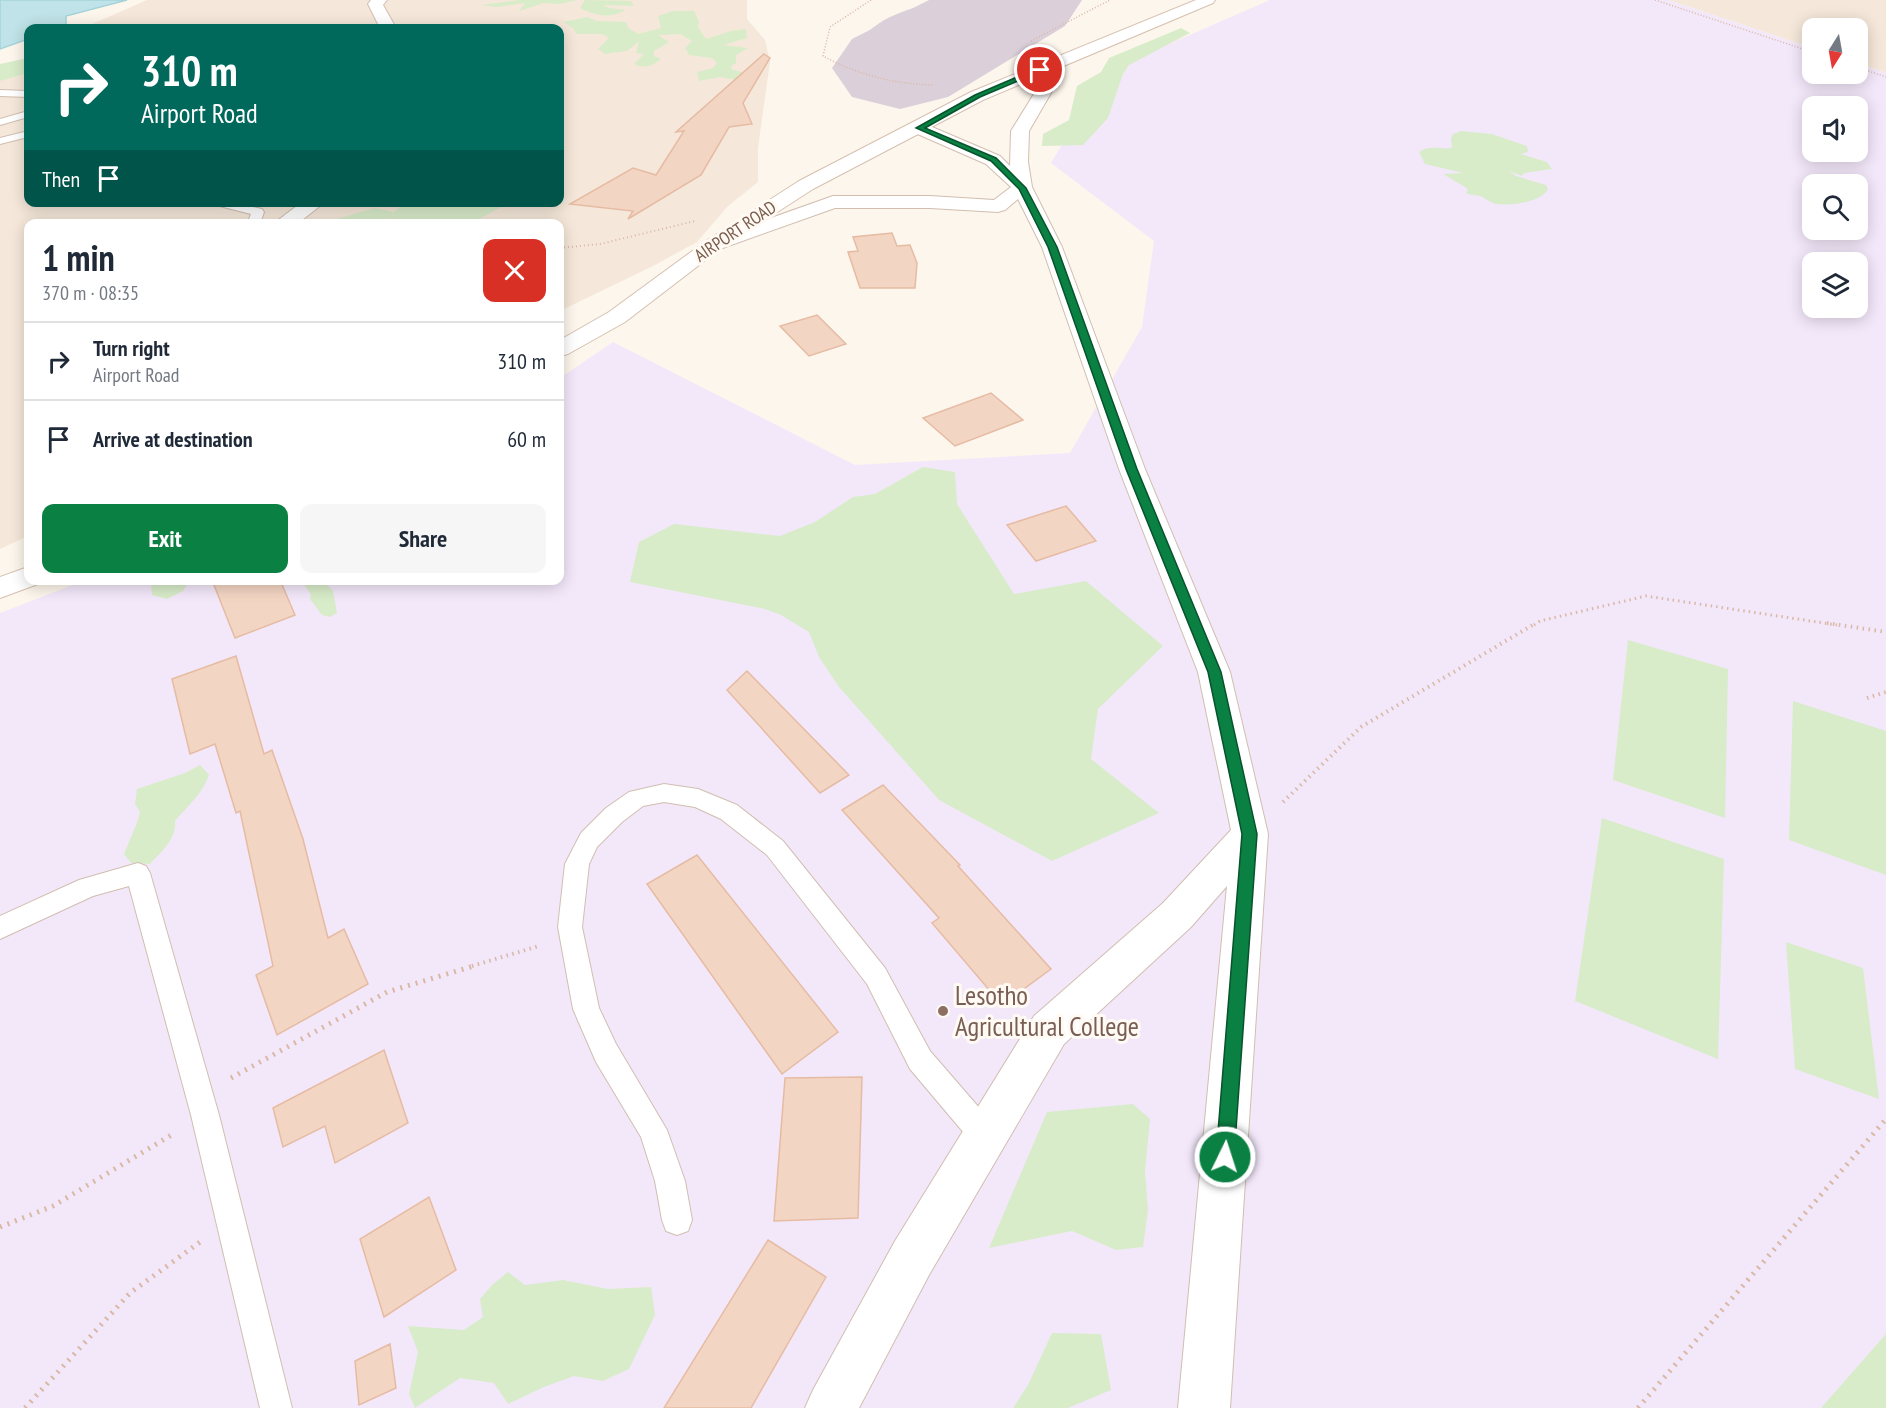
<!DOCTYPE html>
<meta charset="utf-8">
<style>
:root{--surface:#fff;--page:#f6f6f7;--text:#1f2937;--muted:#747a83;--line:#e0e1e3;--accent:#0b8043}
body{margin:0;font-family:"PT Sans Narrow",sans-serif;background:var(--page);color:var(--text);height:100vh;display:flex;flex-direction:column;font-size:22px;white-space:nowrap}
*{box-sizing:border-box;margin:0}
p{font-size:20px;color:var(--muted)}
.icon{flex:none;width:33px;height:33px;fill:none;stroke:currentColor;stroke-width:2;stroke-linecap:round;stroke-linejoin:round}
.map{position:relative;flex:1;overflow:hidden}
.side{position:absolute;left:24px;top:219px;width:540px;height:366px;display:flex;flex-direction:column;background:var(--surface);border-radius:12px;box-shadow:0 3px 15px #0003}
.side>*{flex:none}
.hud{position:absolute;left:24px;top:24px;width:540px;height:183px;border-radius:12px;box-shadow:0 3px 15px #0003;background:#00695c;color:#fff;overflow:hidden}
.needle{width:39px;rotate:191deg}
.fabs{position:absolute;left:1802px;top:18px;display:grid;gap:12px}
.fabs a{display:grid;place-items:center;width:66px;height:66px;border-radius:12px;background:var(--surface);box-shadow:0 3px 15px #0003;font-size:30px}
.pin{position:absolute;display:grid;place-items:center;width:51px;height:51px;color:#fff;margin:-26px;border:3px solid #fff;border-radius:50%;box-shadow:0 2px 6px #0007}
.me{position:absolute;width:66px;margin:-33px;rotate:4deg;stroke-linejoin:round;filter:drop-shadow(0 0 4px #0008)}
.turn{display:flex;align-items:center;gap:21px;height:126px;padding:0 18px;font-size:27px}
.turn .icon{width:78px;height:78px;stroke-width:2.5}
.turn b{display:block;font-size:42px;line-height:51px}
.then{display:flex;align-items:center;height:57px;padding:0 18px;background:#0003;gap:12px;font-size:22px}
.round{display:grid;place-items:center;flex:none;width:63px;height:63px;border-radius:12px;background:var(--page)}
.overview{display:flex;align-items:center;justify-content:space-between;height:102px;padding:0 18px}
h1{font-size:36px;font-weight:700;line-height:45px}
.cta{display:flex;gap:12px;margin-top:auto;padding:12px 18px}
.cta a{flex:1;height:69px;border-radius:12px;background:var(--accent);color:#fff;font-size:24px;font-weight:700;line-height:69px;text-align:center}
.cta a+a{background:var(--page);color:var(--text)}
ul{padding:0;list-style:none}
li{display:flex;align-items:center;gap:18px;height:78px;padding:0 18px;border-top:2px solid var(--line)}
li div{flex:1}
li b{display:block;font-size:22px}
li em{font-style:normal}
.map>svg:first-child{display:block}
</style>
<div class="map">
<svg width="1886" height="1408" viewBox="0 0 1886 1408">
<rect width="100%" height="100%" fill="#fdf6ec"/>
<path fill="#f5e8da" d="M147 0H747V19L765 40 770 62 758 148V182L727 207 697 242 653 266 560 311V224H28V536L0 549V69L28 59V202H560V28H83Z
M1668 0H1886V73L1857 63V28H1812V48Z"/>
<path fill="#f3e8fa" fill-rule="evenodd" d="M1270 0H1668L1812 48V74H1857V63L1886 73V1408H0V613L83 581 560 580V378L613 342 855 465 1070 453 1142 327 1154 241 1051 163 1089 99 1116 67ZM1812 106H1857V152H1812ZM1812 184H1857V230H1812ZM1812 262H1857V308H1812Z"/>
<path fill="#d8ecc9" d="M520 0H578L559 4 544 3 519 11 525 3 497 7 481 5Z
M585 0 631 1 634 6 603 5 609 8 626 10C609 19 596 16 580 8Z
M673 11H694L699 22 698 27 706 39 731 31 746 29 747 38 723 45 748 48 736 55V63L732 65 731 69 744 73 738 80 720 77 699 81 697 72 713 68 717 63 712 58 689 55 685 48 692 41 680 34 658 35 669 42 654 51V56L661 59C652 66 644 69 634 64L644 54 636 53 639 41 627 51 605 54 598 49 609 38 602 34H577L573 28 563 22 587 17 597 21 626 22 628 28 638 34 661 28 658 16Z
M1181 28 1190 33 1129 65 1123 74 1108 118 1083 145 1042 146 1043 134 1069 120 1077 86 1101 72 1109 58Z
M28 58V73L0 81V64Z
M1461 131 1492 134 1527 146 1528 152 1521 154 1547 162 1552 169 1524 173 1522 176 1509 171 1516 176 1546 185 1548 189C1542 202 1511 206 1497 204 1489 203 1486 198 1480 196 1476 195 1471 195 1466 193L1468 190 1465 187 1443 174 1463 173 1425 164 1419 152C1430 144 1441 150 1452 148L1451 139 1453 134Z
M405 203H466L468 207 508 203 472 223H393L391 218 369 223 342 224 337 219 375 208 394 212Z
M923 467 955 472 957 504 1014 594 1086 581 1163 646 1098 709 1091 759 1159 813 1052 861 939 800 839 687 819 657 809 632 781 615 765 609 630 582 639 542 674 524 780 536 815 522 853 497 875 494Z
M143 581H189L183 591 167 599 152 595 151 584Z
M302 581H323L333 591 337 613 330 617 322 615 310 599 311 595Z
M1628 640 1728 669 1725 818 1613 780Z
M1793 701 1886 731V875L1789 840Z
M200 765 209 775C203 794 187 806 175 821 177 839 161 852 150 864L131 863 124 854 138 820 140 812 135 804 137 789 185 773Z
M1602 818 1724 859 1718 1059 1575 1001Z
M1786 942 1863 968 1879 1099 1795 1069Z
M1133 1104 1150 1119 1145 1171 1148 1210 1143 1247 1116 1250 1072 1231 989 1248 1047 1112Z
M508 1272 525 1285 563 1280 608 1289 651 1287 655 1315 629 1369 603 1381 574 1376 544 1387 508 1404 494 1383 460 1378 415 1408 409 1394 418 1352 408 1326 464 1330 483 1317 480 1299 492 1285Z
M1052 1333 1101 1334 1111 1390 1068 1408H1013L1028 1385Z
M1886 1334V1408H1821Z"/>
<path fill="#bfe3e8" stroke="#a5d3da" stroke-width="1.5" d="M0 0H127L66 16V24L60 28H28V39L0 49Z"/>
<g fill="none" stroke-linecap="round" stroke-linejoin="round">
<path fill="#dbcfda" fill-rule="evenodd" d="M945 0H1039L1032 10 1003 18 1006 23C1001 30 993 38 990 45 986 53 987 59 980 66 955 91 894 78 865 66L855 47C876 16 910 8 945 0ZM947 30 936 48 912 47 927 37Z"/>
<path fill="#dbcfda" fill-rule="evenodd" d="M929 0H1082L1065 26 948 97 900 109 852 97 832 68 852 39Z"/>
</g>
<path fill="#f3d5c3" stroke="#e6bba3" stroke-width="1.5" d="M764 54 770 58 743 103 752 124 729 127 701 175 628 219 633 211 570 204 633 168 656 175 684 131 676 132Z
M892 233 897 246 910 245 917 263 915 288H860L848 252 858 251 853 237Z
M817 315 846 344 809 356 780 326Z
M991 393 1023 420 955 446 923 418Z
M1066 506 1096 541 1036 561 1007 525Z
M212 580H280L295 615 235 638Z
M236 656 264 754 272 750 303 839 328 938 344 929 368 984 277 1035 256 975 273 966 240 811 236 813 215 744 190 754 172 679Z
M747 671 849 775 820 793 727 690Z
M883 785 960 865 958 866 1051 969 1002 1005 932 923 939 918 842 810Z
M697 855 838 1032 782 1074 647 884Z
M384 1050 408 1123 335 1163 325 1126 283 1147 273 1108Z
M862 1077 858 1218 774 1221 785 1078Z
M429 1197 456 1270 384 1317 360 1239Z
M768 1240 826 1277 751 1408H664Z
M390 1344 396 1388 359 1405 355 1361Z"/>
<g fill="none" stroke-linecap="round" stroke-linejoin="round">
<g stroke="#d1beb0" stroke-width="2">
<path id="service" d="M0 90 28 91V97L0 96Z
M28 111V117L0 125V119Z
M28 131V137L0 144V138Z
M204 202H230L262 209 264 212 260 224H247L251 214Z
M664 784 698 789 737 805 783 841 885 968 930 1051 995 1126 999 1136 995 1146 985 1150 975 1146 910 1069 867 984 767 855 721 819 695 807 664 802 643 806 622 822 597 847 589 864 582 927 599 1008 616 1044 667 1130 685 1181 692 1220 688 1231 677 1235 666 1231 662 1220 655 1181 641 1137 596 1062 573 1009 558 927 565 864 581 833 606 808 629 792Z
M138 863 146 866 150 873 219 1115 292 1408H260L191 1115 129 886 93 896 0 939V916L79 880Z"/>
</g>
<g stroke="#d1beb0" stroke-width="2">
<path id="minor" d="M371 0H387L383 5 396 28H380L368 4Z
M1051 74 1059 79 1029 131 1028 162 1032 187 1062 247 1145 469 1230 672 1268 834 1230 1408H1178L1227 886 1191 927 1064 1044 929 1275 859 1408H805L813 1390 895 1241 1034 1016 1163 903 1231 830 1198 672 1119 469 1042 247 1018 199 1005 210 998 212 930 208H835L720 249 713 251 706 249 703 245 706 241 833 196H930L994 200 1011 187 986 164 913 132 910 128 913 124H925L1000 156 1010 166 1011 131 1045 76Z
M302 202H325L297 224H273Z"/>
</g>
<g stroke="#d6c0b0" stroke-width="2">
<path id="secondary" d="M1196 0H1215L1213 3 983 100 813 189 720 249 625 322 568 354 560 356V340L609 312 706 241 799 181 971 92Z
M28 567V580H41L38 584 0 598V577Z"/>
</g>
<path stroke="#d9b8a5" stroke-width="1.5" stroke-dasharray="1 2" stroke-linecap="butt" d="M871 0 830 27 823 56C858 75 894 84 933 85
M1655 0 1812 52
M1031 41 1110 0
M1857 67 1886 77"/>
<path stroke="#d9b8a5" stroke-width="2" stroke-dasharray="1 3" stroke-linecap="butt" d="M560 248 600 244 695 221"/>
<path stroke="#d9b8a5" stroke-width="3" stroke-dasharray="1.5 4" stroke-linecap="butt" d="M1534 625 1540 621 1646 596 1837 625"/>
<path stroke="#d9b8a5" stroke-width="4" stroke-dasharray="1.5 4.5" stroke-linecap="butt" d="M1827 623 1886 632
M1867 698 1886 692
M1283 802 1361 727 1536 623
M472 966 539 946"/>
<path stroke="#d9b8a5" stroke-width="5" stroke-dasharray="2 6" stroke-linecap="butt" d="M231 1078 387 992 477 965
M0 1227 53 1206 173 1134
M25 1408 130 1293 200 1242
M1638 1408 1886 1119"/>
<use href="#service" fill="#fff" fill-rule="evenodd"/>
<use href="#minor" fill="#fff" fill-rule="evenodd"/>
<use href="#secondary" fill="#fff" fill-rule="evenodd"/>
</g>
<path fill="#0b8043" stroke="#07532c" stroke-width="1.5" d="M1038 68 1044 70 980 97 925 128 996 158 1026 188 1057 247 1137 469 1221 672 1257 834 1234 1157 1232 1164 1225 1167 1218 1164 1216 1157 1242 834 1208 672 1126 469 1048 247 1019 189 991 161 916 128 975 95Z"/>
<circle fill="#8d6e63" stroke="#fffaf3" stroke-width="2" cx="943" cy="1011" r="6"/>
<g text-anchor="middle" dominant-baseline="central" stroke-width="6" stroke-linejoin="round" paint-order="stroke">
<g font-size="18" fill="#7a5c4d" stroke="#fffaf3">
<text transform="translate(735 231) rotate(-34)">AIRPORT ROAD</text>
</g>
<g font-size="27" fill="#785e54" stroke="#fffaf3" text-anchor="start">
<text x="955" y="995">Lesotho<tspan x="955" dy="31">Agricultural College</tspan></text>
</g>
</g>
</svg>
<div class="fabs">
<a><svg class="needle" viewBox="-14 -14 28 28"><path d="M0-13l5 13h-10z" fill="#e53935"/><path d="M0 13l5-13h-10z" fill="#747a83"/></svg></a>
<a><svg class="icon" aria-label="sound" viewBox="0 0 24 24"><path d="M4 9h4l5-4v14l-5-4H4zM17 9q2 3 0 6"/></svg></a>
<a><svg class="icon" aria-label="search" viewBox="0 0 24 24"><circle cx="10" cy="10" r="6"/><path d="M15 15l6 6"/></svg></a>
<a><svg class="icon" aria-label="layers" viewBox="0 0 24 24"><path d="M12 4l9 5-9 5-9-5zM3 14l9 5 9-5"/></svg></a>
</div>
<div class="pin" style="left:1040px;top:70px;background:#d93025"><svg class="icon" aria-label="arrive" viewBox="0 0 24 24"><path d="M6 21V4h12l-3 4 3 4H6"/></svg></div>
<svg class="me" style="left:1225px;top:1157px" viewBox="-20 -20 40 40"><circle r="17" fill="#0b8043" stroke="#fff" stroke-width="3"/><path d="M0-11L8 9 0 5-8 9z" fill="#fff"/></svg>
<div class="hud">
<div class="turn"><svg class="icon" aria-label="right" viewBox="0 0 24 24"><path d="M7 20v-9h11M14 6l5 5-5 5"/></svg><div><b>310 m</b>Airport Road</div></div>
<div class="then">Then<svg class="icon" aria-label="arrive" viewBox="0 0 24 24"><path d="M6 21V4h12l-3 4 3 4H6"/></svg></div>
</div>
<section class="side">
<div class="overview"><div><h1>1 min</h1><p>370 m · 08:35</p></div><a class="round" style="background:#d93025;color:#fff"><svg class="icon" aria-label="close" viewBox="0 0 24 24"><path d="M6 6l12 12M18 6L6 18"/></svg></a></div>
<ul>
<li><svg class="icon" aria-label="right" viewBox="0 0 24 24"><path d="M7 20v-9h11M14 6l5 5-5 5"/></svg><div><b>Turn right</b><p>Airport Road</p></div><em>310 m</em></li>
<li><svg class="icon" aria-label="arrive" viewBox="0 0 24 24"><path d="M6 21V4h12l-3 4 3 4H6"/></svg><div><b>Arrive at destination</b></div><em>60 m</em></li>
</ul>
<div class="cta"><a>Exit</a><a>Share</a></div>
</section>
</div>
